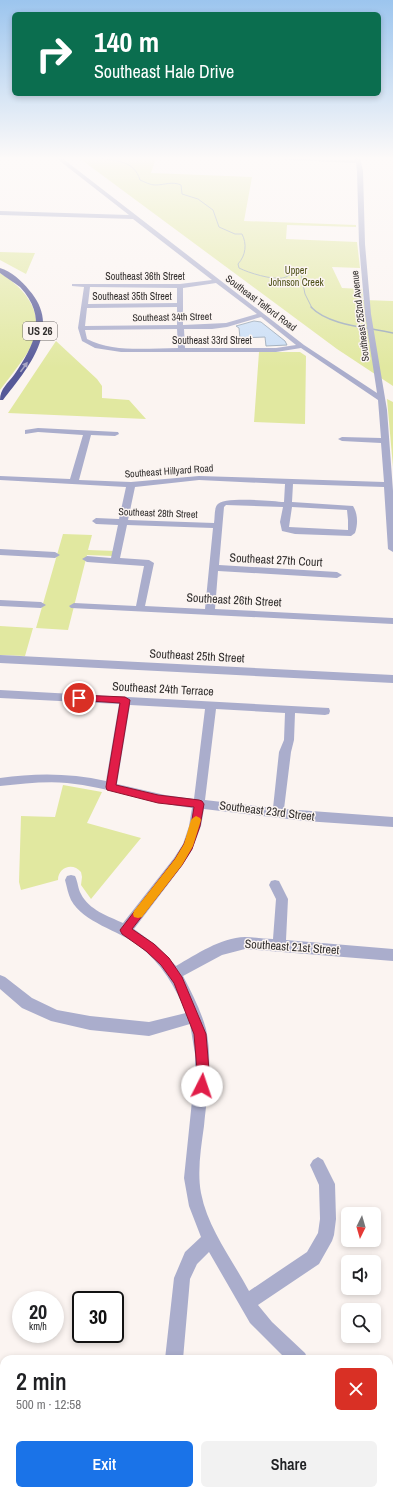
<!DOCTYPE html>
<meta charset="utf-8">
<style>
:root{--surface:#fff;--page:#f2f2f2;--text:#202124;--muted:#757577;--accent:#1a73e8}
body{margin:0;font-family:"Archivo Narrow",sans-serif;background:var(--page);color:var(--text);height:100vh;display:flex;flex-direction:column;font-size:15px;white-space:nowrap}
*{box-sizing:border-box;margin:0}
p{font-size:13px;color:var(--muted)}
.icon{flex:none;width:22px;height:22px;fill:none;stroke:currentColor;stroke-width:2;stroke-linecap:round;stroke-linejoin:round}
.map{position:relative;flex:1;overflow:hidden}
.panel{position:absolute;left:0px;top:1355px;width:393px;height:140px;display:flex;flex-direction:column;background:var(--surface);border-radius:12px 12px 0 0;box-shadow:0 2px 6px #0003}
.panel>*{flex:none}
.hud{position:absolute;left:12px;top:12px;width:369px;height:84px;border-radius:6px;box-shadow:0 2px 6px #0003;background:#0b6e4f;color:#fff;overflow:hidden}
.needle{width:26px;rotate:185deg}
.controls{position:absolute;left:341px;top:1207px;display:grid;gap:8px}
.controls a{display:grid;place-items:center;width:40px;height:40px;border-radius:6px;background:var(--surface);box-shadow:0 2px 6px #0003;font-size:20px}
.speed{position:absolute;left:12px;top:1291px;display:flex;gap:8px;font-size:20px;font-weight:700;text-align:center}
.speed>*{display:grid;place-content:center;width:52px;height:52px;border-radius:50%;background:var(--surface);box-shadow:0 2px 6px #0003;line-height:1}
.speed small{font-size:10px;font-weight:400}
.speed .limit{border:2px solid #111;border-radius:6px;background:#fff;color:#111}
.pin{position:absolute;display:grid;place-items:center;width:34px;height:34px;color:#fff;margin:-17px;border:2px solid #fff;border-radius:50%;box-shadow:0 1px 4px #0007}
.me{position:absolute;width:44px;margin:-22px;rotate:4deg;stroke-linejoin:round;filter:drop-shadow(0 0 3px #0008)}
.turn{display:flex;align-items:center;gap:14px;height:84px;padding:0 16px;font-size:18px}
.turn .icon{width:52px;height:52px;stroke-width:2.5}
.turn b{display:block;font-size:28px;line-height:34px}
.round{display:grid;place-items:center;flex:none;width:42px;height:42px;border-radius:6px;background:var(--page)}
.headline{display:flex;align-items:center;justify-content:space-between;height:68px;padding:0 16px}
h1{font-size:24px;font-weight:600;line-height:30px}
.cta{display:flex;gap:8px;margin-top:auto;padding:8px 16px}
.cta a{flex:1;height:46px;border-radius:6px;background:var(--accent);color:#fff;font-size:16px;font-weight:600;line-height:46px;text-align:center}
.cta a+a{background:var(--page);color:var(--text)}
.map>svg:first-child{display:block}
</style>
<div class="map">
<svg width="393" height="1495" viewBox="0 0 393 1495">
<rect width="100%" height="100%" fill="#fbf4f1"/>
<path fill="#e1e8a0" d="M79 158H156L151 173 252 177 244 221 356 225V227L287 225 286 239 357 242 360 268 332 267 342 288 362 289 363 300 393 301V386L337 349Z
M0 252 35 253 26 274 0 260Z
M0 273C31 292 49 321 26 355 18 367 9 378 0 390Z
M56 341 97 379 102 386V398L129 400 146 419 8 413Z
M259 352H300L306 356 305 424 254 422Z
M387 399 393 402V467Z
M63 534 92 535 88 550 116 551 112 556 87 555 68 630 36 628Z
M0 626 33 628 25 656 0 655Z
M63 785 102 792 87 823 141 838 91 899 81 885 82 877 81 872C73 862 58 867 58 880L21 890 19 882 21 816 55 817Z"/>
<path fill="#cadef6" stroke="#9caaba" d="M254 321 261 322 285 341 287 345 266 346 265 337 240 338 239 328 236 326Z"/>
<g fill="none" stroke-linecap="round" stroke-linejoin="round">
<path stroke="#9caaba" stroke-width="1" d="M99 158C116 161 134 160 140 180 145 182 150 185 155 185 165 185 172 181 181 185L182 194 198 199 213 210 219 227 235 234H242C247 244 246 255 238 264L239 268C249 273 272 280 283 278 291 276 290 271 301 274L305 294 312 308"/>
<path stroke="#9caaba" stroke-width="1.5" d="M311 307C329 326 368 327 393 333"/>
<path fill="#aaadcc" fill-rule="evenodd" d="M56 158H62L304 345 377 393 365 314 359 244 357 171 356 163 246 158 355 160V158H360L363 171 365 244 371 314 387 410 393 491V552L388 549 384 487 293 484 292 502 353 506C358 514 358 524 355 533L351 536 295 534 282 531 280 522 283 507 226 505 224 507 219 565 337 572 342 575 337 578 218 571 215 609 393 618V624L71 608 69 606 74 603 136 606 144 566 87 562 82 559 87 556 111 558 118 525 96 524 92 521 96 518 119 519 126 487 0 480V476L70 479 83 435 38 432 25 434V430L38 428 118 432 119 434 115 436 91 435 79 480 131 482 199 476 384 482 381 443 342 441 338 439 342 437 381 438 378 400 301 348 276 352H121L95 348 82 341 78 328 84 287 72 286V284H180L212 280 133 219 0 215V211L129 215ZM216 283 257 314 226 323 183 325V288ZM90 287 177 288V303L88 304ZM177 307V325L85 326 87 308ZM261 317 296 345 276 348H185L184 329H212L227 327ZM177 329 178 348C149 348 114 353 87 339L85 330ZM199 480 285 484 284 502C272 501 222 496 217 505 214 509 215 518 214 523L128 520 135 487ZM292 507 347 510 348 520V530L289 527ZM127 525 213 528 205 609 145 606 154 563 149 560 120 558Z
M0 549 55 552 60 555 55 558 0 555Z
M0 600 41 602 46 605 41 608 0 606Z
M0 655 393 675V683L0 663Z
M0 690 329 708 330 711 329 714 325 715 295 713 294 740 291 752 284 809 393 817V827L305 821 204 809 201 826 192 850 182 866 134 929 156 945 176 966C197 954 220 938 245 937 254 937 264 939 273 939L276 899 269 885 271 881 275 880 279 881 288 899 286 940 393 949V961L245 949 222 955 183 976C192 993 201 1011 206 1029 213 1061 207 1095 204 1126 201 1148 197 1171 201 1193 208 1229 232 1259 249 1291L307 1252 318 1233 320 1219 319 1185 310 1165 313 1160 318 1157 323 1160 335 1184 336 1219 334 1235 332 1241 319 1264 258 1305 272 1322 305 1353 308 1359H286L250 1323 209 1252 197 1264 190 1279 183 1359H165L174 1278 185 1252 201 1237 189 1206 184 1178 195 1072V1054L190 1024 149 1036 90 1030 51 1021 22 1008 0 989V975L5 977 32 998 57 1010 90 1016 149 1022 186 1013C175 986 162 964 139 946 118 930 84 923 71 900 68 894 67 887 65 880L67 876 71 875 75 876C78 882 78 889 81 894 89 910 108 916 123 923L174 858 183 844 189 826 192 808C150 803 109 787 67 783 45 781 22 784 0 786V778C36 773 70 773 106 781L119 704 0 698ZM130 705 205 709 194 799 165 795 117 784ZM216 709 285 713 284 740 279 752 273 808 205 800Z
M389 1394 393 1395V1413L389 1412Z
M154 1491H172V1495H154Z
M204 1491H227L228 1495H205Z"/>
<path fill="#565998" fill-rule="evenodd" d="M0 268C11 271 22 281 29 290 63 328 28 368 3 400H0C0 389 8 383 14 375 35 345 48 317 20 287 14 282 6 278 0 273Z"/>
</g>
<defs><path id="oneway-solid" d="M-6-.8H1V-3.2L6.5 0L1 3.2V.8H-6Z"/></defs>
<use fill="#a8a6c4" href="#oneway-solid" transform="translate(24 367) rotate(-54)"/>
<linearGradient id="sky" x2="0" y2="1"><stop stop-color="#9cc5ee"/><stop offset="0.43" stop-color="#fdfaf9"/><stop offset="1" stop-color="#fdfaf9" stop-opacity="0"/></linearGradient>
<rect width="393" height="368" fill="url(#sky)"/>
<path fill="#e11d48" stroke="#92132f" d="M79 695 125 697 130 700 116 785 158 795 199 800 202 801 204 804 200 826 192 849 182 865 132 929 154 944 169 958 182 977 206 1034 209 1070 206 1090 202 1092 197 1090 196 1086 197 1070 194 1034 174 983 161 965 146 951 122 934 120 930 175 859 184 844 191 826 194 807 158 803 107 790 106 787 120 703 76 700 75 698 76 696Z"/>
<path fill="#f59e0b" d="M196 816 200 818 201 820 193 846 182 865 142 917 138 918 134 917 133 914 134 911 175 859 184 844 191 820 193 818Z"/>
<g text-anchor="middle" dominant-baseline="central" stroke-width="3" stroke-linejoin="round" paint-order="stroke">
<g font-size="10" fill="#4e5118" stroke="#fbf4f1">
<text x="296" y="270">Upper<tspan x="296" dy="12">Johnson Creek</tspan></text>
</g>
<g font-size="10" fill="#322f2e" stroke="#fbf4f1">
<text x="145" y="276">Southeast 36th Street</text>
<text x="132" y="296">Southeast 35th Street</text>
<text transform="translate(261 303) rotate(37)">Southeast Telford Road</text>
<text transform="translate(360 316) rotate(-97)">Southeast 252nd Avenue</text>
<text transform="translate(172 317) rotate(-1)">Southeast 34th Street</text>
<text x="212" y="340">Southeast 33rd Street</text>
<text transform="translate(169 471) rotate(-4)">Southeast Hillyard Road</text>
<text transform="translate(158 513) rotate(2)">Southeast 28th Street</text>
</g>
<rect fill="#fbf4f1" stroke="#6e6a68" stroke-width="1" x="23" y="322" width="34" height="18" rx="3"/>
<g font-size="11" font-weight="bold" fill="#322f2e">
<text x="40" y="331">US 26</text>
</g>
<g font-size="12" fill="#322f2e" stroke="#fbf4f1">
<text transform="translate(276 560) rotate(3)">Southeast 27th Court</text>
<text transform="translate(234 600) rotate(3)">Southeast 26th Street</text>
<text transform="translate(197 656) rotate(3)">Southeast 25th Street</text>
<text transform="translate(163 689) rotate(3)">Southeast 24th Terrace</text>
<text transform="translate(267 811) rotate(7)">Southeast 23rd Street</text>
<text transform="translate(292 947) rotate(4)">Southeast 21st Street</text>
</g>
</g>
</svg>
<div class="controls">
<a><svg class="needle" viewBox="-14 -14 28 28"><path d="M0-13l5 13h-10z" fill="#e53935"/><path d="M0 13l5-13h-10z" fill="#757577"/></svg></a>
<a><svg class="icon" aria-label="sound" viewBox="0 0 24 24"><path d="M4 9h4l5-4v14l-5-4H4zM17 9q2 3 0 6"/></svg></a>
<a><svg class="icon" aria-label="search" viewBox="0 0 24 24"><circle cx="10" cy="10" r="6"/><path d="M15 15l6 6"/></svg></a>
</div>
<div class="speed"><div>20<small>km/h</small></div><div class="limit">30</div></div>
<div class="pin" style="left:79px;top:698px;background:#d93025"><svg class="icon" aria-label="arrive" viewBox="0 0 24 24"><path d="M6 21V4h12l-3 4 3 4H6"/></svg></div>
<svg class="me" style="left:202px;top:1086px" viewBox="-20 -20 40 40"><circle r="19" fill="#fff"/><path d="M0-13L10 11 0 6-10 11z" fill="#e11d48"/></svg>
<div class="hud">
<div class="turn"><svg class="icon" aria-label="right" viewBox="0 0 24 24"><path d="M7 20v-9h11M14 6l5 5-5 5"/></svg><div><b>140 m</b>Southeast Hale Drive</div></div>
</div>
<section class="panel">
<div class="headline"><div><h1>2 min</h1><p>500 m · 12:58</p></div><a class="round" style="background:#d93025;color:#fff"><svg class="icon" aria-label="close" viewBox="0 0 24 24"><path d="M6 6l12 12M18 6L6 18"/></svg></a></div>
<div class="cta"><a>Exit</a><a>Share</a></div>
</section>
</div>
